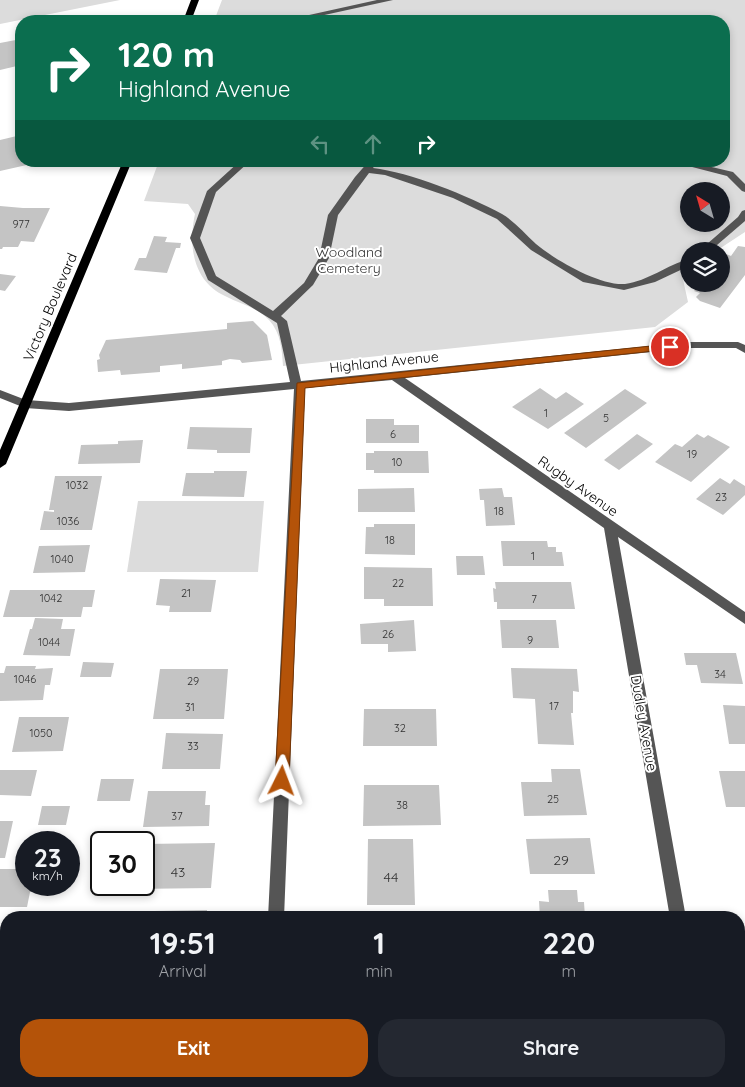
<!DOCTYPE html>
<style>
:root{--surface:#171b24;--page:#242831;--text:#f1f3f6;--muted:#9ea1a6;--accent:#b45309}
body{margin:0;font-family:Quicksand,sans-serif;background:var(--page);color:var(--text);height:100vh;display:flex;flex-direction:column;font-size:19px;white-space:nowrap}
*{box-sizing:border-box;margin:0}
p{font-size:16px;color:var(--muted)}
.icon{flex:none;width:28px;height:28px;fill:none;stroke:currentColor;stroke-width:2;stroke-linecap:round;stroke-linejoin:round}
.map{position:relative;flex:1;overflow:hidden}
.drawer{position:absolute;left:0px;top:911px;width:745px;height:176px;display:flex;flex-direction:column;background:var(--surface);border-radius:20px 20px 0 0;box-shadow:0 2px 8px #0003}
.drawer>*{flex:none}
.hud{position:absolute;left:15px;top:15px;width:715px;height:152px;border-radius:20px;box-shadow:0 2px 8px #0003;background:#0b6e4f;color:#fff;overflow:hidden}
.needle{width:32px;rotate:323deg}
.controls{position:absolute;left:680px;top:182px;display:grid;gap:10px}
.controls a{display:grid;place-items:center;width:50px;height:50px;border-radius:50%;background:var(--surface);box-shadow:0 2px 8px #0003;font-size:25px}
.speed{position:absolute;left:15px;top:831px;display:flex;gap:10px;font-size:25px;font-weight:700;text-align:center}
.speed>*{display:grid;place-content:center;width:65px;height:65px;border-radius:50%;background:var(--surface);box-shadow:0 2px 8px #0003;line-height:1}
.speed small{font-size:12px;font-weight:400}
.speed .limit{border:2px solid #111;border-radius:8px;background:#fff;color:#111}
.pin{position:absolute;display:grid;place-items:center;width:42px;height:42px;color:#fff;margin:-21px;border:2px solid #fff;border-radius:50%;box-shadow:0 1px 5px #0007}
.me{position:absolute;width:55px;margin:-28px;rotate:3deg;stroke-linejoin:round;filter:drop-shadow(0 0 4px #0008)}
.turn{display:flex;align-items:center;gap:18px;height:105px;padding:0 20px;font-size:22px}
.turn .icon{width:65px;height:65px;stroke-width:2.5}
.turn b{display:block;font-size:35px;line-height:42px}
.lanes{display:flex;align-items:center;height:48px;padding:0 20px;background:#0003;justify-content:center;gap:25px;direction:ltr}
.lanes .off{opacity:.35}
.eta{display:flex;justify-content:space-evenly;align-items:center;height:85px;text-align:center}
.eta b{font-size:30px;font-weight:700;line-height:35px}
.action{display:flex;gap:10px;margin-top:auto;padding:10px 20px}
.action a{flex:1;height:58px;border-radius:20px;background:var(--accent);color:#fff;font-size:20px;font-weight:700;line-height:58px;text-align:center}
.action a+a{background:var(--page);color:var(--text)}
.map>svg:first-child{display:block}
</style>
<div class="map">
<svg width="745" height="1087" viewBox="0 0 745 1087">
<rect width="100%" height="100%" fill="#fff"/>
<path fill="#dcdcdc" fill-rule="evenodd" d="M0 0H120L0 24Z
M222 0H745V232L716 251H689V270L682 275 688 302 655 327 283 366C282 350 281 333 269 320 257 307 240 304 225 296 193 281 188 246 195 214L188 204 144 201 159 161H724V21H214ZM689 191H721V224H689Z
M138 501H264L258 572H127Z"/>
<path fill="#c4c4c4" d="M21 39V65L0 70V43Z
M21 135V161L40 162 0 171V140Z
M0 206 23 208H50L34 242 21 241 18 247H3L2 249H0Z
M154 236 167 237 165 242 181 243 180 248H176L167 273 134 270 139 258H146Z
M738 246 745 247V275L720 308 700 301 696 297 700 293 694 291 698 287 690 284H721V258L726 254 731 256Z
M0 274 16 276 5 291 0 290Z
M253 321 267 335 272 360 242 363 240 360 230 359 222 361V365L182 369V364L160 366V372L121 375 120 370 98 372 97 360 100 359 99 355 106 340 227 329V323Z
M540 388 556 399 566 392 584 404 548 429 512 407Z
M625 389 647 403 586 448 564 433Z
M366 419H394V425H419V443H366Z
M190 427 252 428 250 453H217V450L187 449Z
M637 434 653 444 619 470 604 460Z
M697 434 704 438 708 435 730 447 691 482 655 462 675 444 682 447Z
M143 440 140 463 78 464 81 445 118 444V441Z
M374 451H428L429 473H374V470H366V453H374Z
M214 471H247L244 497 182 496 186 473H214Z
M55 476H102L92 530H40L44 511 54 512V510H49Z
M720 478 730 484 734 479 745 486V495L723 515 696 499Z
M414 488 415 512H358V489Z
M502 488 504 497H512L515 525 486 526 484 500H480L479 489Z
M374 524H415V555L365 554 366 527H374Z
M501 541H547L548 547H556V552H562L564 566H503Z
M90 545 85 572 33 573 39 546Z
M456 556H483L485 575H457Z
M364 567 432 568 433 606H384V599H364Z
M160 579 216 580 211 612H169L170 606 156 605Z
M495 582H571L575 609H497V602H494L493 588 496 589Z
M10 590H95L92 607H83L81 617H3Z
M35 618 63 619 61 629H75L70 656 23 655 30 629H32Z
M414 620 416 651 388 652V644H361L360 624Z
M500 620H556L559 648H502Z
M684 653H736L743 684 701 683 697 665H686Z
M83 662 114 663 111 677H80Z
M6 666H36L35 669 53 668 50 685H45L43 700 0 701V673H4Z
M511 668 577 669 579 692 573 691V713H571L574 745 538 744 535 699 513 698Z
M160 669H228L224 719H153Z
M723 705 745 706V744H729Z
M364 709H436L437 746H363Z
M19 717H69L63 751 12 752Z
M166 733 223 734 220 769H162Z
M551 769H580L587 815 524 816 521 782H552Z
M0 770H37L31 796 0 795Z
M719 771H745V807H726Z
M101 779H134L130 801H97Z
M364 785H439L441 825 363 826Z
M148 791H206L205 805H210L209 826 143 827Z
M42 806H70L66 825H38Z
M0 821H13L5 858H0Z
M590 838 595 874H530L526 839Z
M368 839H413L415 905H367Z
M215 843 211 888 132 889 133 885H144V844Z
M0 869H26V885H39L38 892H30L27 907H0Z
M548 890H577L578 902H584L585 918H540L539 901 549 902Z
M207 910V918H153L154 911Z
M0 927 6 928V971H0Z
M0 992 6 993V1039H0Z
M0 1056H6L2 1087H0Z
M142 1081H196L195 1087H141Z
M356 1081H424V1087H356Z
M583 1081H638L639 1087H584Z"/>
<g fill="none" stroke-linecap="round" stroke-linejoin="round">
<path fill="#555" fill-rule="evenodd" d="M377 0H393L297 21H282Z
M240 161H250L216 192 200 238 216 276 273 311 304 283 319 258 328 215 355 177 369 161H378L373 168C409 172 469 196 502 214 514 221 525 234 536 244 555 260 600 286 625 284 648 281 667 265 689 259V266L655 282 624 290 583 282 531 250 497 219 453 198 385 175 369 173 338 215 329 258 313 285 281 316 287 321 301 381 689 342H738L745 345V353L736 348H689L405 378 745 612V624L618 537 686 918H670L604 528 392 380 305 388 284 918H268L294 389 69 411 25 408 0 398V390L26 400 69 403 290 382 277 323 208 280 190 238 207 191Z
M669 161H686L733 172 745 184V192L742 191 727 176Z
M745 210V221L710 251H699L738 217 742 211Z
M259 1081H277V1087H259Z
M697 1081H715L716 1087H698Z"/>
<path fill="#000" fill-rule="evenodd" d="M191 0H199L191 21H183Z
M123 161H132L6 464 0 468V450Z"/>
</g>
<path fill="#b45309" stroke="#753606" d="M670 344 673 345V349L305 388 289 781 287 785 282 787 277 785 275 781 297 383Z"/>
<g text-anchor="middle" dominant-baseline="central" stroke-width="4" stroke-linejoin="round" paint-order="stroke">
<g font-size="11" fill="#313131">
<text x="21" y="224">977</text>
<text x="546" y="413">1</text>
<text x="606" y="418">5</text>
<text x="393" y="434">6</text>
<text x="692" y="454">19</text>
<text x="397" y="462">10</text>
<text x="77" y="485">1032</text>
<text x="721" y="497">23</text>
<text x="499" y="511">18</text>
<text x="68" y="521">1036</text>
<text x="390" y="540">18</text>
<text x="533" y="556">1</text>
<text x="62" y="559">1040</text>
<text x="398" y="583">22</text>
<text x="186" y="593">21</text>
<text x="51" y="598">1042</text>
<text x="534" y="599">7</text>
<text x="388" y="634">26</text>
<text x="530" y="640">9</text>
<text x="49" y="642">1044</text>
<text x="720" y="674">34</text>
<text x="25" y="679">1046</text>
<text x="193" y="681">29</text>
<text x="554" y="706">17</text>
<text x="190" y="707">31</text>
<text x="400" y="728">32</text>
<text x="41" y="733">1050</text>
<text x="193" y="746">33</text>
<text x="553" y="799">25</text>
<text x="402" y="805">38</text>
<text x="177" y="816">37</text>
</g>
<g font-size="14" fill="#333" stroke="#fff">
<text x="349" y="252">Woodland<tspan x="349" dy="16">Cemetery</tspan></text>
</g>
<g font-size="14" fill="#000" stroke="#fff">
<text transform="translate(50 307) rotate(-67)">Victory Boulevard</text>
<text transform="translate(384 362) rotate(-6)">Highland Avenue</text>
<text transform="translate(578 486) rotate(35)">Rugby Avenue</text>
<text transform="translate(644 723) rotate(80)">Dudley Avenue</text>
</g>
<g font-size="14" fill="#313131">
<text x="561" y="860">29</text>
<text x="178" y="872">43</text>
<text x="391" y="877">44</text>
</g>
</g>
</svg>
<div class="controls">
<a><svg class="needle" viewBox="-14 -14 28 28"><path d="M0-13l5 13h-10z" fill="#e53935"/><path d="M0 13l5-13h-10z" fill="#9ea1a6"/></svg></a>
<a><svg class="icon" aria-label="layers" viewBox="0 0 24 24"><path d="M12 4l9 5-9 5-9-5zM3 14l9 5 9-5"/></svg></a>
</div>
<div class="speed"><div>23<small>km/h</small></div><div class="limit">30</div></div>
<div class="pin" style="left:670px;top:347px;background:#d93025"><svg class="icon" aria-label="arrive" viewBox="0 0 24 24"><path d="M6 21V4h12l-3 4 3 4H6"/></svg></div>
<svg class="me" style="left:282px;top:781px" viewBox="-20 -20 40 40"><path d="M0-17L14 15 0 8-14 15z" fill="#b45309" stroke="#fff" stroke-width="4"/></svg>
<div class="hud">
<div class="turn"><svg class="icon" aria-label="right" viewBox="0 0 24 24"><path d="M7 20v-9h11M14 6l5 5-5 5"/></svg><div><b>120 m</b>Highland Avenue</div></div>
<div class="lanes"><svg class="icon off" aria-label="left" viewBox="0 0 24 24"><path d="M17 20v-9H6M10 6l-5 5 5 5"/></svg><svg class="icon off" aria-label="ahead" viewBox="0 0 24 24"><path d="M12 20V5M6 11l6-6 6 6"/></svg><svg class="icon" aria-label="right" viewBox="0 0 24 24"><path d="M7 20v-9h11M14 6l5 5-5 5"/></svg></div>
</div>
<section class="drawer">
<div class="eta">
<div><b>19:51</b><p>Arrival</p></div>
<div><b>1</b><p>min</p></div>
<div><b>220</b><p>m</p></div>
</div>
<div class="action"><a>Exit</a><a>Share</a></div>
</section>
</div>
